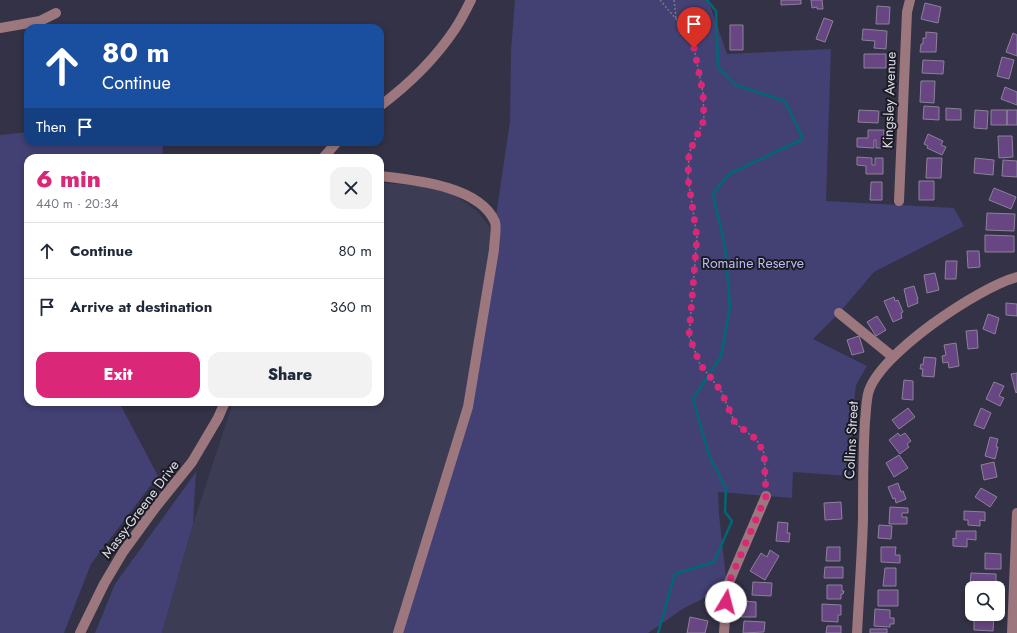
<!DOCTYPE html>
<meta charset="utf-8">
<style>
:root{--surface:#fff;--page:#f2f2f3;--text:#1f2937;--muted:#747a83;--line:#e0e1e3;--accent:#db2777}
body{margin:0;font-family:Jost,sans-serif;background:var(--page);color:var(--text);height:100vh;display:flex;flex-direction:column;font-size:15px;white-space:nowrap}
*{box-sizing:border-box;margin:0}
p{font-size:13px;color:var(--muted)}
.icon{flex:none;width:22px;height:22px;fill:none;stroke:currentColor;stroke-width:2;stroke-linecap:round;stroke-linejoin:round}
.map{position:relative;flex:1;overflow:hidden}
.drawer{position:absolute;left:24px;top:154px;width:360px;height:252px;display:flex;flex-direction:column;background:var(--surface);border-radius:12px;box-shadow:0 2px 6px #0003}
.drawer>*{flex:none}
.top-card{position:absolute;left:24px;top:24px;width:360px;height:122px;border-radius:12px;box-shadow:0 2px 6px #0003;background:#1a4fa0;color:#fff;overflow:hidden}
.fabs{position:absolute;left:965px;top:581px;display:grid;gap:8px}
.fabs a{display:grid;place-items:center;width:40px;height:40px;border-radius:8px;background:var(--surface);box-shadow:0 2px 6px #0003;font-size:20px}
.pin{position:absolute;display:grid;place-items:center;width:34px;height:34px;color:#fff;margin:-41px -17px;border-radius:50% 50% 50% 0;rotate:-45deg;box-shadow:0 0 4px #0007}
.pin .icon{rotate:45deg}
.me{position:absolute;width:44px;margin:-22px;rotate:8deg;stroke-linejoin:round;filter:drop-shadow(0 0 3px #0008)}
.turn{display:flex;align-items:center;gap:14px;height:84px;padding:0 12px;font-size:18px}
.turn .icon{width:52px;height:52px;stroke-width:2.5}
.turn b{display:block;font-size:28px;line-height:34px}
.then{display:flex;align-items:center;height:38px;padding:0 12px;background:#0003;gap:8px;font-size:15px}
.round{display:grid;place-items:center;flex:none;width:42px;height:42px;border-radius:12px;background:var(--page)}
.summary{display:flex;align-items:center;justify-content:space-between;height:68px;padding:0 12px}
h1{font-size:24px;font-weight:800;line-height:30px;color:var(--accent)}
.action{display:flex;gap:8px;margin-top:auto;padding:8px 12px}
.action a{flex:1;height:46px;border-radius:12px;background:var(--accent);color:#fff;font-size:16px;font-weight:800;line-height:46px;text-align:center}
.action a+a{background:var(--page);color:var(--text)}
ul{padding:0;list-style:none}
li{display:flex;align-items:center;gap:12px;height:56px;padding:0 12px;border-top:1px solid var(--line)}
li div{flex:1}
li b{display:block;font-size:15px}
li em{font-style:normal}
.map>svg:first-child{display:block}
</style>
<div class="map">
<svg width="1017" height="633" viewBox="0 0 1017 633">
<rect width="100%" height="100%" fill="#333246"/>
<path fill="#3c3c55" d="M380 183 424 186 455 195 477 211 489 226 494 250 468 407 398 633H162L193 524 233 402H380Z"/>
<path fill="#434073" d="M515 0H708L727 54 831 49 826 201 954 208 964 226 874 272 839 313 813 339 867 366 856 385 853 414 850 476 793 472 792 498 718 492 719 514 727 587 684 608 648 633H398L468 407 510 121 511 51Z
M28 132V142H163L162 158H28V402H119L158 476 91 564 64 633H0V135Z
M196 472 193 524 162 633H95L115 584Z"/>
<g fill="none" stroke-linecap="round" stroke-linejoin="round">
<path stroke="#006875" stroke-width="2.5" d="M658 633 675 574 714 562 732 521 725 512 726 489 709 455 693 399 721 356 730 307 725 246 713 194 729 174 803 139 785 101 735 85 718 67 716 11 707 0"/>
</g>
<path fill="#674683" stroke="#8d8298" d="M781 0H801V4L781 5Z
M811 0H822L823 9H817V7L812 8Z
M925 3 941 7 938 23 921 19Z
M877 6 890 7 889 24H876Z
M824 18 833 21 825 42 816 39Z
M730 25H743V50H730Z
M863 29 887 31 886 49 874 48 875 41 862 40Z
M926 32 937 33 936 52H920L921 44H923V38H926Z
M1013 33 1017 35V56L1006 52Z
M864 54H886V68H864Z
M1002 57 1014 60 1009 79 997 76Z
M923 60 944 61 943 74 922 73Z
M921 81H935L934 103 920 102Z
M1005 87 1017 92V105L1001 99Z
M924 106 939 107V120L923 119Z
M946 108 961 109V120H946Z
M859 110 879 111 878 123 858 122Z
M975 110 988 111 987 129 974 128Z
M991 110H1007V125H991Z
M1007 110H1017V125H1007Z
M868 130H884L883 148H876V140H874V148L857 147V138H868Z
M928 134 943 141 941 145 946 147 942 155 927 148 928 146 924 144Z
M998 136H1012L1013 157 999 158Z
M857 157 872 158V165H875V158H883V174H866V166L857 165Z
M927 158H942L941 178H926Z
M975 158 994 160 993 175 974 173Z
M1003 160 1017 161V177L1002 176Z
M919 181H934V200H919Z
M871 182H882V200H870Z
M994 188 1016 197 1011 209 989 200Z
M987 213 1015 214 1014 231 986 230Z
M985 235 1014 236V252H985Z
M967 251H979L980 267 968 268Z
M946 261H957L956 279H945Z
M935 273 939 290 927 293 924 275Z
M914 286 918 299H917L918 303 908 307 904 289Z
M894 297 895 301 898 300 903 312 901 313 902 318 893 322 884 301Z
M1006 303 1017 304V316L1006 315Z
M988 314 999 318 995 334 983 329Z
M877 316 886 330 876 336 867 322Z
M977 330 978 348 968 349 966 331Z
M859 336 864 352 852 355 847 340Z
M956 343 959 366 949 368 948 362 943 363 942 356 946 355 944 345Z
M924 357 936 358 934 377 922 376 923 369H920L921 364 923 365Z
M1017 373V392L1016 393 1011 374Z
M904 380 913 381V400L902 399Z
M994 382 1004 386 999 396 1004 398 1000 406 986 399Z
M908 408 915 417 899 429 892 420Z
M981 408 991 413 984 429 974 425Z
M898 433 900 436 905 433 911 441 907 444 909 447 900 454 889 440Z
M990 437 998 439 996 447H998L995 459 985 456Z
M899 455 908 468 894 477 886 463Z
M994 462 997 477 984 480 981 465Z
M898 483 901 492 903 491 906 499 896 503 895 498 893 499 888 487Z
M981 488 997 497 990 507 975 497Z
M841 502 842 519 825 520 824 503Z
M890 507 908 508V513H902V517H907V524H889Z
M964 511 985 512V521L980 520V526L968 525V520H964Z
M778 522 788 523 787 533H790L789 542 776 541Z
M879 525 892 526 891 539 878 538Z
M956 531H976V540L967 539V547L953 546V538L956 539Z
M827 547H840V561H826Z
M881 547H896L895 555H900V563L881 562Z
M770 550 779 556 765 580 750 571 761 553 767 557Z
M985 553 1001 554V569H985Z
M825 567H843V578H824Z
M885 568H896V586H883Z
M971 573 996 574V586L970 585Z
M753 582 772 583 771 596 752 595Z
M827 585H842V591H844L843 594H841V599H827Z
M878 590H898V606H878Z
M742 601 756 602V617H741Z
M822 604 841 605V615H838V622L822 621Z
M875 609 890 610V618H894V624H890V627L874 626Z
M974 615 994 616 993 631 974 630Z
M690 617 708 621 705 633H687Z
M744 621 765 622 764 632 743 633Z
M827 626H841V633H826Z
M870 629H887V633H870Z"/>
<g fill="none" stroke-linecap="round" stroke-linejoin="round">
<path stroke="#787788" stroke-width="1.5" stroke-dasharray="2 2" stroke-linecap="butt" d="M660 0 676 19 694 48 703 93 704 120 689 153 688 178 697 237 689 336 700 364 721 391 735 423 756 439 764 453 766 487
M674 0 676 18"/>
<path stroke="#9c787e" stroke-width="10" d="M0 28 40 21 56 13
M380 106C408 85 435 59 455 29 461 20 466 10 471 0
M323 158 337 142
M380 176C414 180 480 186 495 222 497 228 494 243 494 250L468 407 398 633
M899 201 907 12 910 0
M839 313 893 357
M80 633 104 584 123 552 155 508 192 462 218 418 225 402
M724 633 727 587 766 496
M857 633C859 595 862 556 863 518 863 486 863 454 865 421 866 413 866 403 868 394 877 355 979 287 1017 277
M1012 633 1017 513"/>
</g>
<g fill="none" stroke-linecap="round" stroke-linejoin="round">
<path stroke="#db2777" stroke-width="7" stroke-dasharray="0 12.6" d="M694 48 703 93 704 120 689 153 688 178 697 237 689 336 700 364 721 391 735 423 756 439 764 453 766 496 727 587 726 602"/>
</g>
<g text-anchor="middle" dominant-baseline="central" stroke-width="4" stroke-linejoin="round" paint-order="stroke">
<g font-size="14" fill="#ddddea" stroke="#1b1b24">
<text transform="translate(889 100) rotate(-88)">Kingsley Avenue</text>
<text transform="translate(851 440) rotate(-87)">Collins Street</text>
<text transform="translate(140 509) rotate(-53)">Massy-Greene Drive</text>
</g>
<g font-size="14" fill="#bdbcf5" stroke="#1b1b24">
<text x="753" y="263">Romaine Reserve</text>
</g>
</g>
</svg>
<div class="fabs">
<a><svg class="icon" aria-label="search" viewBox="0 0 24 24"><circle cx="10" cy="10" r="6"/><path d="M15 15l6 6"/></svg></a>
</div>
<div class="pin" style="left:694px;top:48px;background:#d93025"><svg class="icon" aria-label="arrive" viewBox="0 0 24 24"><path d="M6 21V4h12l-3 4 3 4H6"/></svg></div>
<svg class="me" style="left:726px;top:602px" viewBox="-20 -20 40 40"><circle r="19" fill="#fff"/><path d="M0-13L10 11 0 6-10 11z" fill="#db2777"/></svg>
<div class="top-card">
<div class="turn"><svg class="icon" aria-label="ahead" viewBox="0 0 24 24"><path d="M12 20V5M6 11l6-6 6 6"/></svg><div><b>80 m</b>Continue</div></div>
<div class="then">Then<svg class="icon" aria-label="arrive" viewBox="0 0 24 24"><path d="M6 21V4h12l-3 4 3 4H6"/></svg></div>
</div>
<section class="drawer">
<div class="summary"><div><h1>6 min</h1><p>440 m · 20:34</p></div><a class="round"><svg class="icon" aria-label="close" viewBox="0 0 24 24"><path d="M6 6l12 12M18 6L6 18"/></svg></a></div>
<ul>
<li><svg class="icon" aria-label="ahead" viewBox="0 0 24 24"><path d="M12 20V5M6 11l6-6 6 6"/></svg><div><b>Continue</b></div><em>80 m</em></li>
<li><svg class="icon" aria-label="arrive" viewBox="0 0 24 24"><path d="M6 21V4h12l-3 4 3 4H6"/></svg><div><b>Arrive at destination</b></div><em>360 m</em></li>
</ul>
<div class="action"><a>Exit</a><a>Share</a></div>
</section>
</div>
